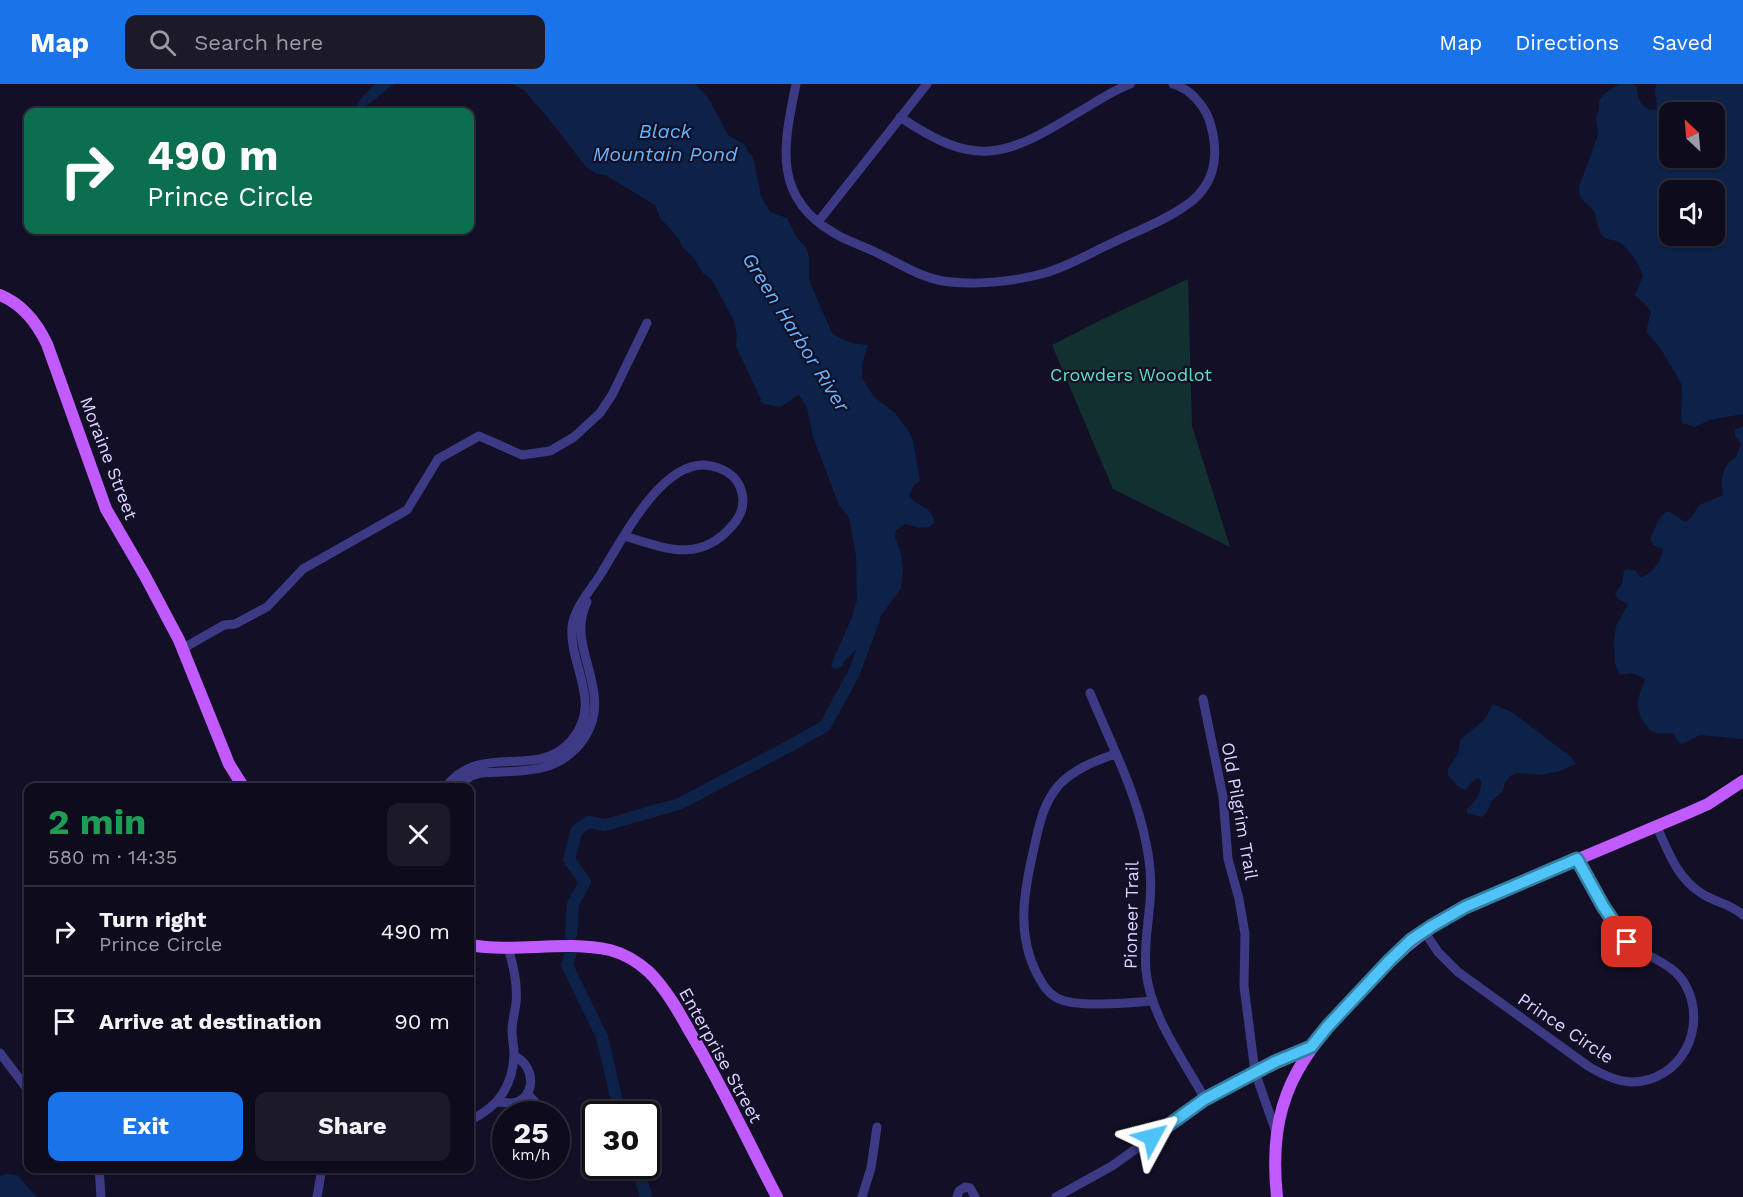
<!DOCTYPE html>
<meta charset="utf-8">
<style>
:root{--surface:#0e0b1c;--page:#1c1929;--text:#f1f3f6;--muted:#9b9ba3;--line:#2e2b3b;--accent:#1a73e8}
body{margin:0;font-family:"Work Sans",sans-serif;background:var(--page);color:var(--text);height:100vh;display:flex;flex-direction:column;font-size:22px;white-space:nowrap}
*{box-sizing:border-box;margin:0}
p{font-size:20px;color:var(--muted)}
.icon{flex:none;width:33px;height:33px;fill:none;stroke:currentColor;stroke-width:2;stroke-linecap:round;stroke-linejoin:round}
.map{position:relative;flex:1;overflow:hidden}
.side{position:absolute;left:24px;top:699px;width:450px;height:390px;display:flex;flex-direction:column;background:var(--surface);border-radius:12px;box-shadow:0 2px 4px #0004,0 0 0 2px var(--line)}
.side>*{flex:none}
.hud{position:absolute;left:24px;top:24px;width:450px;height:126px;border-radius:12px;box-shadow:0 2px 4px #0004,0 0 0 2px var(--line);background:#0b6e4f;color:#fff;overflow:hidden}
.needle{width:39px;rotate:334deg}
.tools{position:absolute;left:1659px;top:18px;display:grid;gap:12px}
.tools a{display:grid;place-items:center;width:66px;height:66px;border-radius:12px;background:var(--surface);box-shadow:0 2px 4px #0004,0 0 0 2px var(--line);font-size:30px}
.speed{position:absolute;left:492px;top:1017px;display:flex;gap:12px;font-size:30px;font-weight:700;text-align:center}
.speed>*{display:grid;place-content:center;width:78px;height:78px;border-radius:50%;background:var(--surface);box-shadow:0 2px 4px #0004,0 0 0 2px var(--line);line-height:1}
.speed small{font-size:15px;font-weight:400}
.speed .limit{border:3px solid #111;border-radius:9px;background:#fff;color:#111}
.pin{position:absolute;display:grid;place-items:center;width:51px;height:51px;color:#fff;margin:-26px;border-radius:12px;box-shadow:0 3px 9px #0006}
.me{position:absolute;width:66px;margin:-33px;rotate:52deg;stroke-linejoin:round;filter:drop-shadow(0 0 4px #0008)}
.turn{display:flex;align-items:center;gap:21px;height:126px;padding:0 24px;font-size:27px}
.turn .icon{width:78px;height:78px;stroke-width:2.5}
.turn b{display:block;font-size:42px;line-height:51px}
.round{display:grid;place-items:center;flex:none;width:63px;height:63px;border-radius:12px;background:var(--page)}
.head{display:flex;align-items:center;justify-content:space-between;height:102px;padding:0 24px}
h1{font-size:36px;font-weight:700;line-height:45px;color:#1e9e55}
.action{display:flex;gap:12px;margin-top:auto;padding:12px 24px}
.action a{flex:1;height:69px;border-radius:12px;background:var(--accent);color:#fff;font-size:24px;font-weight:700;line-height:69px;text-align:center}
.action a+a{background:var(--page);color:var(--text)}
ul{padding:0;list-style:none}
li{display:flex;align-items:center;gap:18px;height:90px;padding:0 24px;border-top:2px solid var(--line)}
li div{flex:1}
li b{display:block;font-size:22px}
li em{font-style:normal}
header{display:flex;align-items:center;gap:36px;box-sizing:border-box;height:84px;padding:0 30px;background:var(--accent);color:#fff}
header strong{font-size:28px}
nav{display:flex;gap:33px;margin-inline-start:auto;font-size:21px}
.search{width:420px;height:54px;background:var(--page);display:flex;align-items:center;gap:15px;box-sizing:border-box;padding:0 21px;border-radius:12px;color:var(--muted);font-size:22px}
.map>svg:first-child{display:block}
</style>
<header>
<strong>Map</strong>
<div class="search"><svg class="icon" aria-label="search" viewBox="0 0 24 24"><circle cx="10" cy="10" r="6"/><path d="M15 15l6 6"/></svg>Search here</div>
<nav><a>Map</a><a>Directions</a><a>Saved</a></nav>
</header>
<div class="map">
<svg width="1743" height="1113" viewBox="0 0 1743 1113">
<rect width="100%" height="100%" fill="#130f26"/>
<path fill="#12302f" d="M1188 195 1192 342 1230 463 1113 405 1052 261 1103 235Z"/>
<path fill="#0c2248" fill-rule="evenodd" d="M375 0H394L365 23 361 28H352L363 12Z
M512 0H695L709 15 728 51 745 61 749 70 753 73 761 112 770 128 787 134 797 154 806 163 809 173V196L832 249C843 258 855 260 868 261L862 281V294L874 313 895 329 909 348 913 357 920 397 914 401 909 412C917 423 934 423 934 439 926 448 915 442 905 440L896 446 895 453 901 470 903 485 901 504 857 565 847 574 840 584 834 585 831 581 852 533 857 516 856 472 849 434 839 421 813 353 807 324 801 313 798 311 781 323 763 320 736 262 737 251 734 237 712 196 703 189 693 173 682 163 679 155 660 134 656 122 606 91 597 90 586 83 552 39 524 6Z
M1619 0H1632L1637 3C1638 15 1639 20 1650 26L1656 25C1659 16 1652 7 1657 0H1743V330L1710 336 1695 343 1682 339 1681 333 1682 301 1661 265 1646 248 1651 228 1647 222 1635 211 1643 192C1639 180 1630 166 1619 158 1613 155 1606 157 1602 151 1596 144 1598 132 1592 125 1584 115 1580 119 1579 103L1598 51 1596 34 1599 25V17L1604 10ZM1714 28V74H1670V28ZM1714 106V152H1670V106Z
M1743 342V655L1700 651 1682 660 1679 659 1674 650C1667 648 1661 651 1654 648 1645 644 1637 629 1638 619 1638 611 1643 602 1645 595L1633 589 1620 591 1615 580 1614 556 1616 542 1628 520 1618 515 1615 509 1622 500 1624 487 1627 485 1636 487 1639 492 1643 493C1653 487 1662 477 1663 465L1653 461 1650 455 1659 435 1666 428H1670L1685 438 1691 434 1699 421 1723 411C1720 396 1722 381 1736 373L1741 360 1735 352V346Z
M1493 620 1512 628 1571 673 1576 680 1560 687 1541 691 1517 689 1510 692 1505 699 1502 708 1491 718 1487 728 1482 733 1467 729V725C1476 717 1482 709 1481 696L1478 694 1473 697 1465 706 1459 703 1448 691V684L1458 670 1460 656 1485 635Z
M8 1090 17 1091 37 1113H0V1092Z"/>
<g fill="none" stroke-linecap="round" stroke-linejoin="round">
<path stroke="#0c2248" stroke-width="12" d="M571 851 573 820 585 798 569 775 577 746 589 738 605 741 679 720 788 663 825 642 854 589 874 535
M572 865 567 881 602 953 620 1030
M636 1082 646 1110 645 1113"/>
<path stroke="#3d3a85" stroke-width="9" d="M796 0C784 59 771 113 834 149 845 156 858 160 871 166 896 177 922 196 951 198 981 201 1016 197 1045 189 1069 182 1090 169 1112 159 1136 147 1163 138 1185 122 1193 117 1202 108 1207 99 1217 82 1216 60 1211 42 1207 24 1191 5 1173 0
M900 33C975 84 1004 74 1077 29 1095 19 1111 7 1130 0
M818 138 927 0
M182 565 224 541 235 540 267 523 303 485 407 426 438 375 479 352 522 371 550 367 574 353 600 329 612 311 647 239
M1090 609C1110 658 1136 707 1146 759 1151 782 1152 805 1149 828 1147 848 1144 867 1146 887 1150 931 1184 977 1205 1015
M1203 615 1223 713 1228 775 1239 815 1245 850 1244 902 1255 988 1276 1048
M1115 670C1095 677 1074 685 1059 701 1043 719 1039 742 1034 764 1024 807 1016 849 1037 890 1042 899 1047 909 1057 914 1075 924 1131 919 1152 917
M445 704C480 656 536 697 571 657 604 619 569 583 572 543 574 523 592 505 602 488 622 456 660 379 705 381 722 383 738 391 742 409 745 421 740 433 732 442 699 480 665 464 624 452
M455 704 471 692 481 689C502 687 525 689 545 683 559 679 571 671 580 660 620 609 563 566 587 518
M1657 743C1668 767 1677 794 1701 809 1714 818 1731 820 1743 831
M1424 847 1438 868 1458 888 1588 982C1601 990 1615 997 1631 998 1681 998 1708 944 1686 902 1673 876 1640 873 1621 852L1577 775
M0 969 28 1006
M527 1009 536 1019 543 1030
M497 1018C502 1018 507 1019 512 1019 536 1016 537 982 514 972
M470 1036C498 1024 513 1001 514 970 514 962 512 955 512 947 512 937 515 928 516 919 518 900 513 881 508 863
M99 1084 101 1113
M317 1113 322 1084
M862 1113 871 1084 877 1043
M957 1113 959 1107 965 1103 970 1104 975 1113
M1056 1113 1112 1082 1205 1015 1275 978 1311 963"/>
<path stroke="#c25bff" stroke-width="12" d="M0 211C22 220 37 239 47 260L106 425 145 492 179 556 229 680 244 704
M470 861C516 869 563 856 610 866 625 870 638 878 649 888 666 905 679 928 690 948 722 1001 748 1058 777 1113
M1277 1113C1267 1016 1298 973 1362 906 1395 871 1423 845 1465 823L1690 728 1708 720 1743 697"/>
</g>
<g fill="none" stroke-linecap="round" stroke-linejoin="round">
<g stroke="#337fa1" stroke-width="15">
<path id="route" d="M1152 1053 1205 1015 1275 978 1311 963 1328 942 1389 877 1411 856 1432 842 1465 823 1577 775 1603 822 1627 858"/>
</g>
<use href="#route" stroke="#4fc3f7" stroke-width="10"/>
</g>
<g text-anchor="middle" dominant-baseline="central" stroke-width="4.5" stroke-linejoin="round" paint-order="stroke">
<g font-size="18" fill="#5fe0c0" stroke="#130f26">
<text x="1131" y="290">Crowders Woodlot</text>
</g>
<g font-size="18" fill="#d9d4ff" stroke="#130f26">
<text transform="translate(109 374) rotate(69)">Moraine Street</text>
<text transform="translate(1240 727) rotate(80)">Old Pilgrim Trail</text>
<text transform="translate(1131 831) rotate(-89)">Pioneer Trail</text>
<text transform="translate(1566 944) rotate(34)">Prince Circle</text>
<text transform="translate(721 971) rotate(61)">Enterprise Street</text>
</g>
<g font-size="20" font-style="italic" fill="#62b6ff" stroke="#130f26">
<text x="665" y="47">Black<tspan x="665" dy="23">Mountain Pond</tspan></text>
<text transform="translate(796 248) rotate(58)">Green Harbor River</text>
</g>
</g>
</svg>
<div class="tools">
<a><svg class="needle" viewBox="-14 -14 28 28"><path d="M0-13l5 13h-10z" fill="#e53935"/><path d="M0 13l5-13h-10z" fill="#9b9ba3"/></svg></a>
<a><svg class="icon" aria-label="sound" viewBox="0 0 24 24"><path d="M4 9h4l5-4v14l-5-4H4zM17 9q2 3 0 6"/></svg></a>
</div>
<div class="speed"><div>25<small>km/h</small></div><div class="limit">30</div></div>
<div class="pin" style="left:1627px;top:858px;background:#d93025"><svg class="icon" aria-label="arrive" viewBox="0 0 24 24"><path d="M6 21V4h12l-3 4 3 4H6"/></svg></div>
<svg class="me" style="left:1152px;top:1053px" viewBox="-20 -20 40 40"><path d="M0-17L14 15 0 8-14 15z" fill="#4fc3f7" stroke="#fff" stroke-width="4"/></svg>
<div class="hud">
<div class="turn"><svg class="icon" aria-label="right" viewBox="0 0 24 24"><path d="M7 20v-9h11M14 6l5 5-5 5"/></svg><div><b>490 m</b>Prince Circle</div></div>
</div>
<section class="side">
<div class="head"><div><h1>2 min</h1><p>580 m · 14:35</p></div><a class="round"><svg class="icon" aria-label="close" viewBox="0 0 24 24"><path d="M6 6l12 12M18 6L6 18"/></svg></a></div>
<ul>
<li><svg class="icon" aria-label="right" viewBox="0 0 24 24"><path d="M7 20v-9h11M14 6l5 5-5 5"/></svg><div><b>Turn right</b><p>Prince Circle</p></div><em>490 m</em></li>
<li><svg class="icon" aria-label="arrive" viewBox="0 0 24 24"><path d="M6 21V4h12l-3 4 3 4H6"/></svg><div><b>Arrive at destination</b></div><em>90 m</em></li>
</ul>
<div class="action"><a>Exit</a><a>Share</a></div>
</section>
</div>
